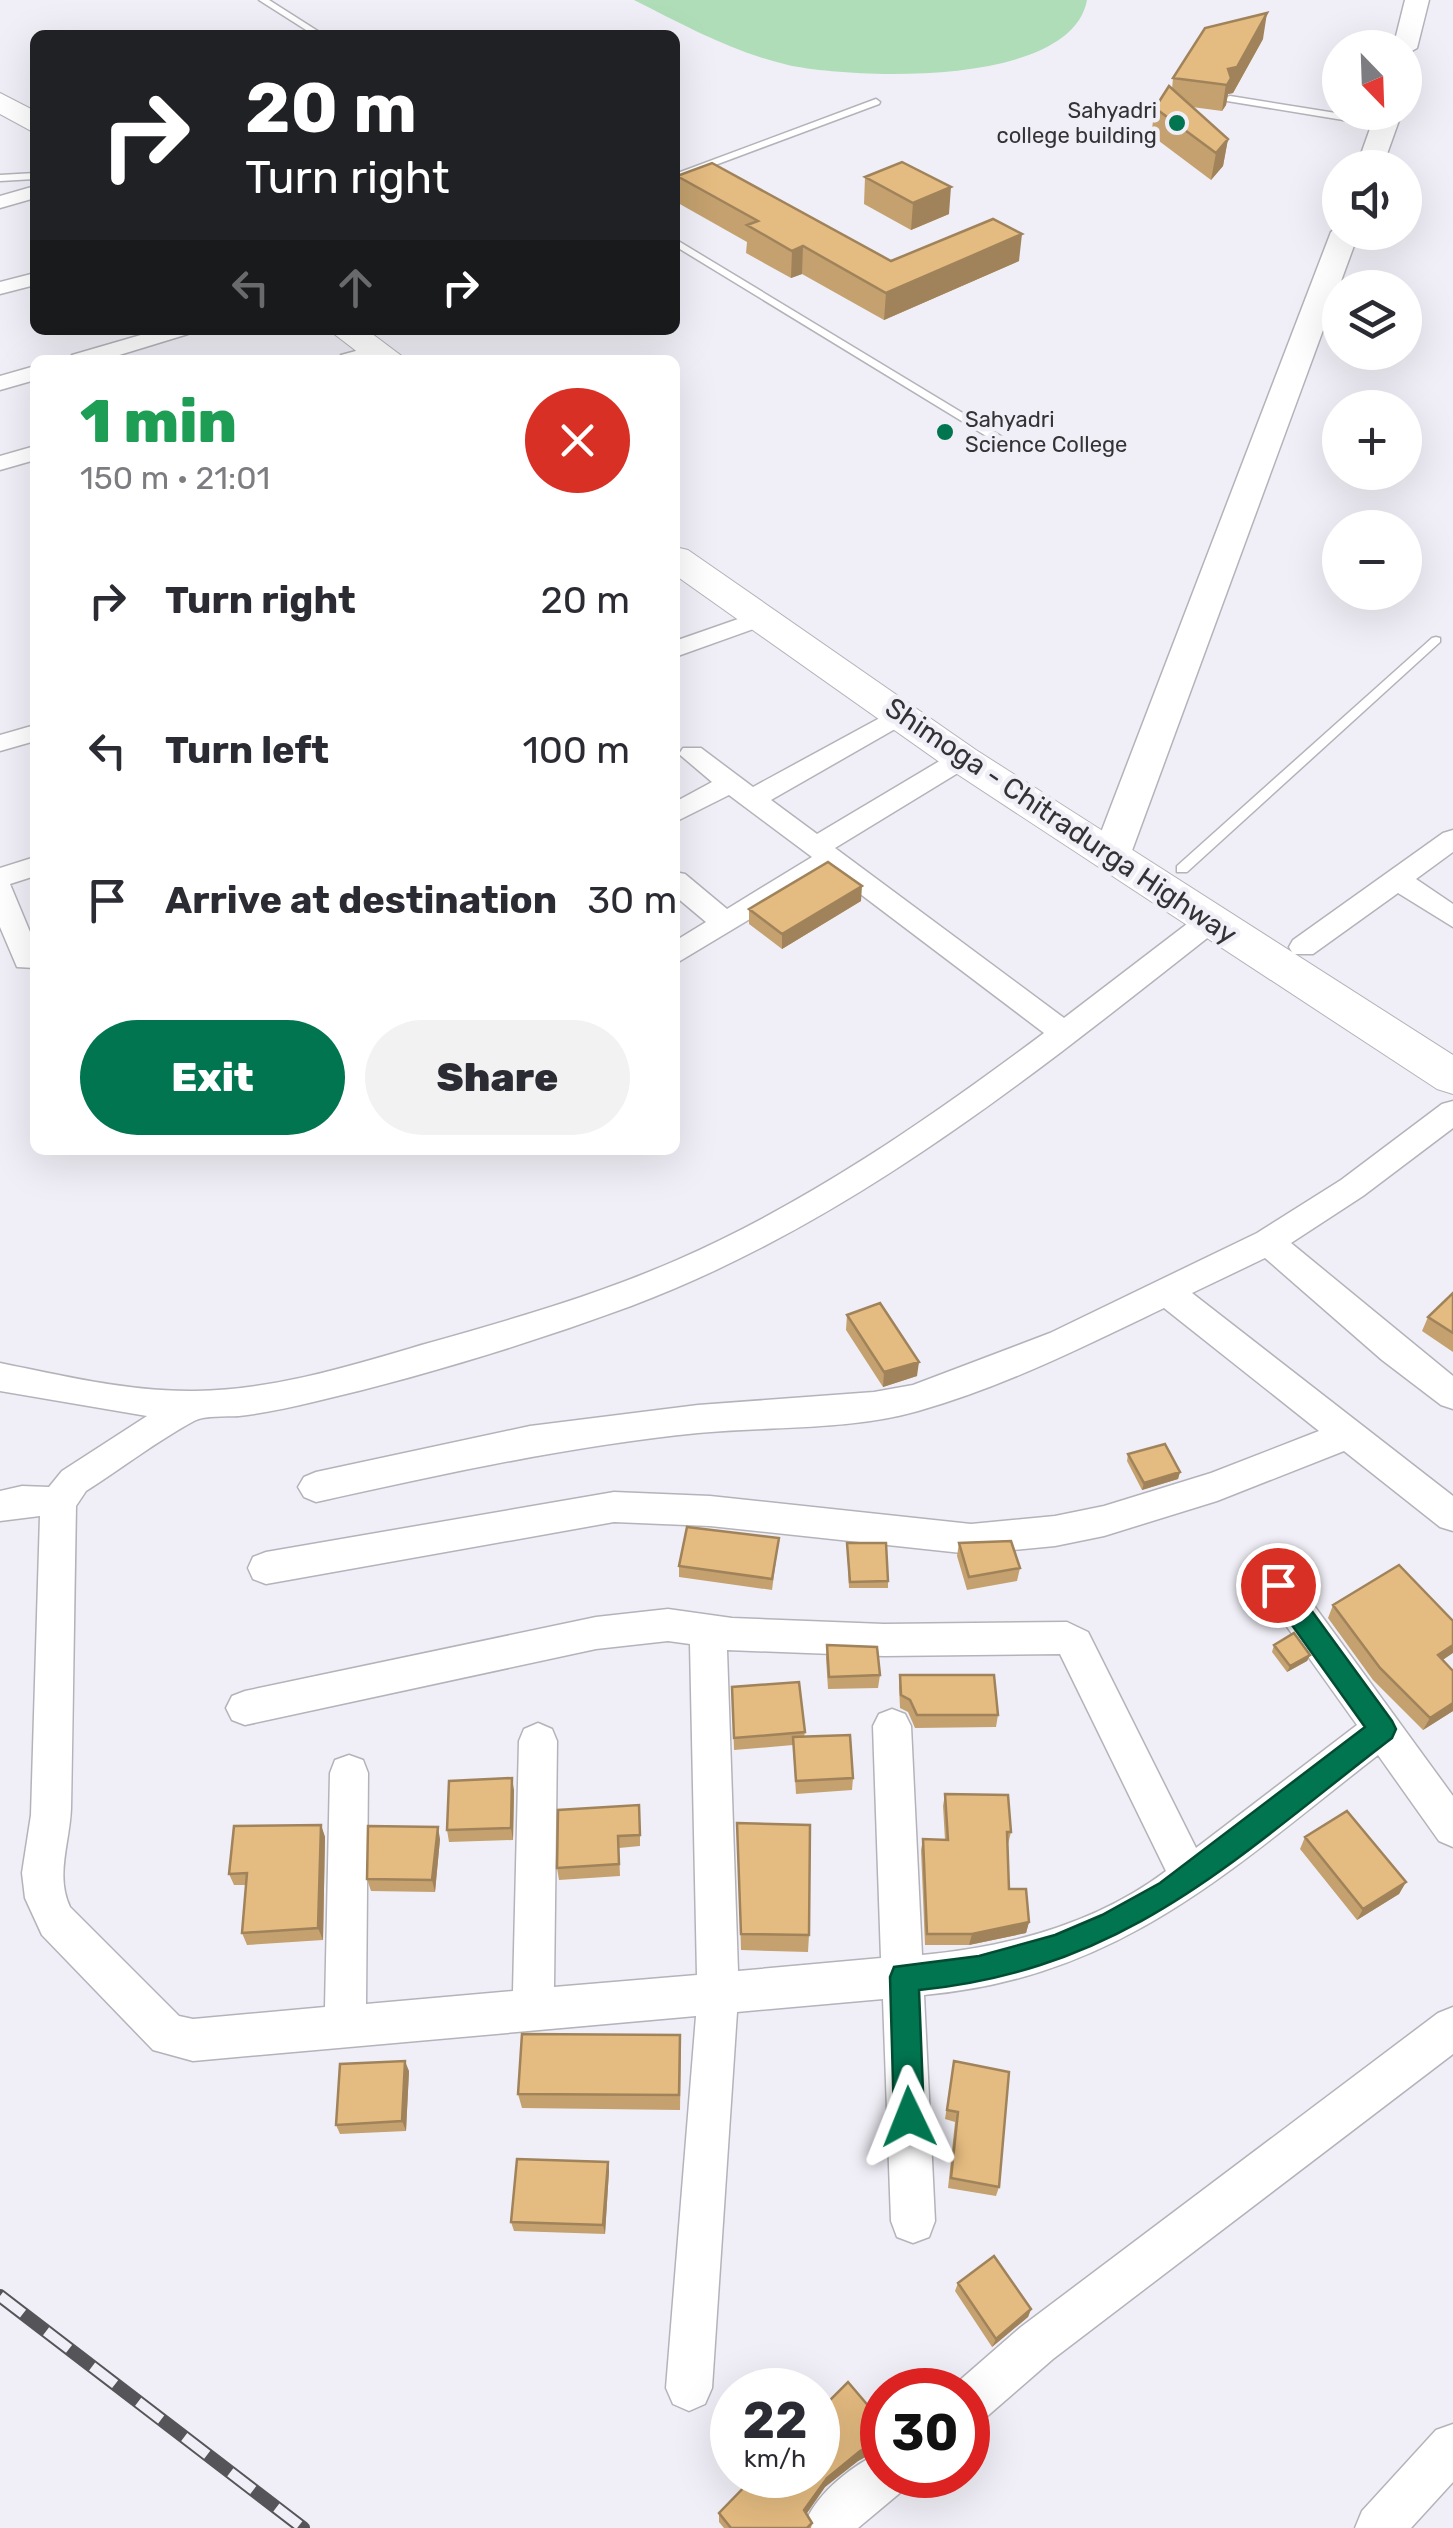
<!DOCTYPE html>
<meta charset="utf-8">
<style>
:root{--surface:#fff;--page:#f2f2f3;--text:#2b2b33;--muted:#7c7c81;--accent:#01754f}
body{margin:0;font-family:Rubik,sans-serif;background:var(--page);color:var(--text);height:100vh;display:flex;flex-direction:column;font-size:38px;white-space:nowrap}
*{box-sizing:border-box;margin:0}
p{font-size:32px;color:var(--muted)}
.icon{flex:none;width:55px;height:55px;fill:none;stroke:currentColor;stroke-width:2;stroke-linecap:round;stroke-linejoin:round}
.map{position:relative;flex:1;overflow:hidden}
.sheet{position:absolute;left:30px;top:355px;width:650px;height:800px;display:flex;flex-direction:column;background:var(--surface);border-radius:15px;box-shadow:0 10px 40px #0002}
.sheet>*{flex:none}
.hud{position:absolute;left:30px;top:30px;width:650px;height:305px;border-radius:15px;box-shadow:0 10px 40px #0002;background:#202124;color:#fff;overflow:hidden}
.needle{width:65px;rotate:157deg}
.controls{position:absolute;left:1322px;top:30px;display:grid;gap:20px}
.controls a{display:grid;place-items:center;width:100px;height:100px;border-radius:50%;background:var(--surface);box-shadow:0 10px 40px #0002;font-size:50px}
.speed{position:absolute;left:710px;top:2368px;display:flex;gap:20px;font-size:50px;font-weight:700;text-align:center}
.speed>*{display:grid;place-content:center;width:130px;height:130px;border-radius:50%;background:var(--surface);box-shadow:0 10px 40px #0002;line-height:1}
.speed small{font-size:25px;font-weight:400}
.speed .limit{border:15px solid #d22;background:#fff;color:#111}
.pin{position:absolute;display:grid;place-items:center;width:85px;height:85px;color:#fff;margin:-42px;border:5px solid #fff;border-radius:50%;box-shadow:0 2px 10px #0007}
.me{position:absolute;width:110px;margin:-55px;rotate:358deg;stroke-linejoin:round;filter:drop-shadow(0 0 8px #0008)}
.turn{display:flex;align-items:center;gap:35px;height:210px;padding:0 50px;font-size:45px}
.turn .icon{width:130px;height:130px;stroke-width:2.5}
.turn b{display:block;font-size:70px;line-height:85px}
.lanes{display:flex;align-items:center;height:95px;padding:0 50px;background:#0003;justify-content:center;gap:50px;direction:ltr}
.lanes .off{opacity:.35}
.round{display:grid;place-items:center;flex:none;width:105px;height:105px;border-radius:52px;background:var(--page)}
.headline{display:flex;align-items:center;justify-content:space-between;height:170px;padding:0 50px}
h1{font-size:60px;font-weight:800;line-height:75px;color:#1e9e55}
.primary-button{display:flex;gap:20px;margin-top:auto;padding:20px 50px}
.primary-button a{flex:1;height:115px;border-radius:60px;background:var(--accent);color:#fff;font-size:40px;font-weight:800;line-height:115px;text-align:center}
.primary-button a+a{background:var(--page);color:var(--text)}
ul{padding:0;list-style:none}
li{display:flex;align-items:center;gap:30px;height:150px;padding:0 50px}
li div{flex:1}
li b{display:block;font-size:38px}
li em{font-style:normal}
.map>svg:first-child{display:block}
</style>
<div class="map">
<svg width="1453" height="2528" viewBox="0 0 1453 2528">
<rect width="100%" height="100%" fill="#f0eff7"/>
<path fill="#aeddb8" d="M634 0H1087C1071 88 852 79 788 65 732 52 684 25 634 0Z"/>
<g fill="none" stroke-linecap="round" stroke-linejoin="round">
<g stroke="#b4b3ba" stroke-width="3">
<path id="lane" d="M259 0H269L324 35H314Z
M1230 96 1386 121 1390 124 1386 127 1227 101V97Z
M876 99 880 102 879 104 675 180V174Z
M35 173V179L0 181V175Z
M675 239 1022 449 1023 451 1014 453 675 246Z
M1436 637 1440 638V642L1187 872H1177V866L1432 638Z"/>
</g>
<g stroke="#b4b3ba" stroke-width="3">
<path id="street" d="M35 186V198L0 208V196Z
M35 273V285L0 294V282Z
M158 330H192L188 334 103 360H69L72 355Z
M378 345 389 351C376 364 355 360 338 360L341 355Z
M35 366V380L0 390V376Z
M35 446V460L0 470V456Z
M761 611 773 618 770 623 675 657V641Z
M900 707 913 715 909 721 771 800 817 834 953 753H971L975 759 971 765 835 848 1064 1018 1200 914H1220L1224 921 1220 928C1037 1072 852 1223 631 1306 528 1344 420 1377 313 1402 288 1408 264 1413 239 1416 225 1417 206 1415 194 1421 157 1441 122 1468 86 1491L76 1506C74 1607 73 1708 71 1808 70 1842 55 1875 70 1907L179 2016 193 2019 325 2007 330 1773 335 1760 349 1755 363 1760 368 1773 366 2004 513 1991 519 1741 524 1729 538 1723 552 1729 557 1741 554 1987 697 1975 690 1644 668 1641 596 1649 245 1725 232 1720 226 1708 232 1696 245 1691 596 1617 668 1609 732 1618 884 1624 1067 1622 1088 1632 1196 1848 1357 1725 1265 1596 1260 1585 1265 1574 1278 1569 1291 1574 1453 1796V1847L1439 1841 1378 1755C1230 1870 1121 1977 924 1995L935 2221 929 2237 913 2243 897 2237 891 2221 883 1999 737 2012 712 2388 705 2404 689 2411 673 2404 666 2388 696 2016 193 2061 153 2050 42 1935 25 1898 22 1873 31 1815 40 1516 0 1521V1491L22 1486 49 1487 62 1471 147 1416 0 1391V1363C64 1376 130 1392 195 1391 274 1390 350 1366 425 1344 510 1320 595 1296 677 1260 808 1203 929 1119 1044 1033L830 871 675 964V941L706 922 675 896V872L685 874 727 909 812 857 729 795 675 822V802L712 782 679 754 683 748H701L753 787ZM727 1650 884 1656 1060 1654 1166 1871C1096 1924 1008 1947 922 1955L911 1726 905 1714 892 1709 879 1714 873 1726 881 1958 738 1971Z
M35 725V741L0 751V735Z
M1453 830V852L1416 879 1453 904V927L1398 893 1313 954H1293L1289 947 1293 940 1443 833Z
M35 857V876L10 884 35 944V968L17 967 0 927V868Z
M1453 1101V1128L1363 1196 1291 1243 1453 1376V1409L1441 1405 1382 1360 1265 1258 1192 1293 1453 1496V1531L1440 1527 1344 1451 1217 1501 1104 1536 1055 1546 971 1554 710 1526 614 1522 266 1584 253 1579 248 1568 253 1557 266 1552 614 1492 710 1496 971 1524 1055 1516 1104 1506 1211 1473 1319 1431 1164 1308C1085 1346 1003 1387 918 1411 848 1431 770 1426 698 1433 568 1446 443 1474 316 1502L304 1497 298 1487 304 1477 316 1472 530 1426 698 1405 874 1392 913 1385 1050 1333 1257 1233 1341 1180 1442 1104Z
M1453 2007V2054L1053 2359 984 2419 968 2426V2390H950L952 2387 1021 2327 1438 2013Z
M1453 2424V2482L1411 2528H1355L1362 2511 1436 2430Z
M882 2452V2475H908L901 2492 858 2528H809L806 2521C818 2492 854 2464 882 2452Z"/>
</g>
<g stroke="#b4b3ba" stroke-width="3">
<path id="secondary" d="M1405 0H1429L1417 48 1405 55V48H1393Z
M1376 112H1402L1382 168H1356Z
M1340 225V232H1359L1130 856 1124 865 1111 869 1098 865 1092 856 1331 232Z"/>
</g>
<g stroke="#b4b3ba" stroke-width="2">
<path id="primary" d="M0 93 35 111V133L0 114Z
M329 330H367L407 360H368Z
M675 547 688 550 976 750 1453 1055V1094L1437 1089 948 768 675 575Z"/>
</g>
<use href="#lane" fill="#fff" fill-rule="evenodd"/>
<use href="#street" fill="#fff" fill-rule="evenodd"/>
<use href="#secondary" fill="#fff" fill-rule="evenodd"/>
<use href="#primary" fill="#fff" fill-rule="evenodd"/>
<g stroke="#555458" stroke-width="14">
<path id="rail" d="M0 2296 303 2528"/>
</g>
<use href="#rail" stroke="#f0eff7" stroke-width="10" stroke-dasharray="29" stroke-linecap="butt"/>
</g>
<path fill="#c4a16e" d="M1263 39 1233 93 1228 94 1226 105 1222 111 1192 107 1228 139 1223 166 1211 180 1151 135 1155 108 1172 89 1173 78Z
M677 176 891 261H1019L884 320 802 274 791 278 746 253 747 242 678 203Z
M865 177 949 214 911 230 864 204Z
M861 901 782 949 749 924V909Z
M1453 1293V1352L1422 1331 1428 1317Z
M847 1315 917 1376 883 1387 846 1330Z
M1128 1454 1180 1472 1178 1479 1142 1490 1127 1461Z
M779 1538 772 1590 679 1577V1566Z
M847 1543 888 1581V1588H849Z
M959 1543 1020 1568 1017 1581 967 1590 957 1556Z
M1333 1605 1443 1660 1453 1671V1711L1423 1730 1373 1680 1328 1618Z
M827 1645 880 1675 878 1688 828 1689 826 1658Z
M1274 1645 1310 1655 1307 1661 1287 1672 1272 1652Z
M900 1675 998 1715 996 1727 915 1728 908 1712 900 1708 899 1687Z
M732 1687 805 1732 804 1737 853 1778 852 1790 796 1794 793 1745 734 1750Z
M514 1790 513 1840 449 1842 447 1830Z
M945 1794 1011 1832 1008 1844 1009 1889 1029 1922 1026 1933 969 1945H925L921 1850 923 1839 945 1840 943 1806Z
M640 1817V1846L619 1848 620 1876 559 1880 557 1868Z
M737 1823 809 1935 808 1952 741 1950Z
M321 1825 325 1837 323 1940 247 1945 242 1933 246 1885H234L229 1874Z
M1305 1837 1406 1882 1399 1894 1357 1920 1300 1849Z
M440 1839 435 1892 371 1891 367 1879Z
M681 2050 680 2110 522 2108 518 2094Z
M954 2061 999 2187 996 2196 948 2188 955 2122 945 2119Z
M409 2071 406 2131 340 2134 336 2125Z
M608 2162 609 2171 605 2234 514 2231 511 2222Z
M958 2283 1031 2309 1028 2317 992 2347 955 2291Z
M882 2422V2451L880 2449 858 2461 825 2487 806 2514 812 2523 811 2528H724L719 2522V2513Z"/>
<path fill="#a0835a" d="M1267 13 1263 39 1233 93 1228 94 1226 105 1222 111 1228 69Z
M1228 139 1223 166 1211 180 1216 153Z
M951 187 949 214 911 230 913 203Z
M1022 234 1019 261 884 320 886 293Z
M803 246 802 274 791 278 792 251Z
M862 886 861 901 782 949V934Z
M919 1362 917 1376 883 1387 884 1372Z
M1180 1472 1178 1479 1142 1490 1144 1483Z
M1453 1645V1653L1431 1668 1438 1655Z
M1310 1655 1307 1661 1287 1672 1290 1666Z
M1453 1703V1711L1423 1730 1430 1718Z
M512 1778 514 1790 513 1840 511 1828Z
M321 1825 325 1837 323 1940 318 1928Z
M438 1827 440 1839 435 1892 432 1880Z
M1406 1882 1399 1894 1357 1920 1363 1909Z
M1029 1922 1026 1933 969 1945 972 1934Z
M405 2061 409 2071 406 2131 402 2121Z
M608 2162 609 2171 605 2234 603 2225Z
M1031 2309 1028 2317 992 2347 996 2339Z
M882 2439 880 2449 858 2461 825 2487 803 2519 804 2510 827 2478 860 2451Z"/>
<path fill="#e4bb80" stroke="#a0835a" stroke-width="2.5" d="M1267 13 1237 67 1228 69 1231 78 1227 85 1173 78 1205 28Z
M1169 86 1228 139 1216 153 1155 108Z
M902 162 951 187 913 203 865 177Z
M712 163 891 261 993 219 1022 234 886 293 803 246 792 251 747 225 758 221 677 176Z
M828 862 862 886 782 934 749 909Z
M1453 1293V1333L1428 1317Z
M880 1303 919 1362 884 1372 847 1315Z
M1165 1444 1180 1472 1144 1483 1128 1454Z
M687 1527 779 1538 772 1579 679 1566Z
M1011 1541 1020 1568 969 1577 959 1543Z
M847 1543H886L888 1581 850 1582Z
M1399 1565 1453 1621V1645L1438 1655 1453 1671V1703L1430 1718 1380 1668 1333 1605Z
M1294 1633 1310 1655 1290 1666 1274 1645Z
M827 1645 877 1647 880 1675 829 1677Z
M900 1675H994L998 1715H917L910 1700 901 1695Z
M799 1682 805 1732 734 1738 732 1687Z
M850 1735 853 1778 796 1781 793 1737Z
M512 1778 511 1828 447 1830 449 1781Z
M945 1794 1008 1795 1011 1832H1007L1009 1889H1026L1029 1922 972 1934H927L923 1839 948 1840Z
M639 1805 640 1835 618 1836 619 1864 557 1868 558 1810Z
M1347 1811 1406 1882 1363 1909 1305 1837Z
M737 1823 810 1825 809 1935 741 1934Z
M321 1825 318 1928 242 1933 247 1873 229 1874 234 1826Z
M368 1826 438 1827 432 1880 367 1879Z
M522 2034 680 2035 679 2095 518 2094Z
M405 2061 402 2121 336 2125 340 2064Z
M954 2061 1009 2072 999 2187 951 2178 958 2112 947 2110Z
M517 2159 608 2162 603 2225 511 2222Z
M994 2256 1031 2309 996 2339 958 2283Z
M848 2382 882 2422V2439L860 2451 827 2478 804 2510 812 2523 807 2528H731L719 2513 756 2475H818V2412Z"/>
<path fill="#01754f" stroke="#014c33" stroke-width="2.5" d="M1278 1574 1287 1577 1392 1721 1396 1729 1392 1738C1234 1859 1127 1969 919 1990L924 2117 920 2127 909 2132 898 2127 894 2117 890 1977 894 1967 979 1956 1055 1935 1102 1915 1160 1883 1365 1727 1269 1593 1266 1585 1269 1577Z"/>
<g fill="#01754f" stroke="#f0eff7" stroke-width="4">
<circle cx="1177" cy="123" r="10"/>
<circle cx="945" cy="432" r="10"/>
</g>
<g text-anchor="middle" dominant-baseline="central" stroke-width="9" stroke-linejoin="round" paint-order="stroke">
<g font-size="22" fill="#333235" stroke="#f0eff7" text-anchor="end">
<text x="1157" y="110">Sahyadri<tspan x="1157" dy="25">college building</tspan></text>
<text x="965" y="419" text-anchor="start">Sahyadri<tspan x="965" dy="25">Science College</tspan></text>
</g>
<g font-size="28" fill="#333235" stroke="#f0eff7">
<text transform="translate(1061 821) rotate(34)">Shimoga - Chitradurga Highway</text>
</g>
</g>
</svg>
<div class="controls">
<a><svg class="needle" viewBox="-14 -14 28 28"><path d="M0-13l5 13h-10z" fill="#e53935"/><path d="M0 13l5-13h-10z" fill="#7c7c81"/></svg></a>
<a><svg class="icon" aria-label="sound" viewBox="0 0 24 24"><path d="M4 9h4l5-4v14l-5-4H4zM17 9q2 3 0 6"/></svg></a>
<a><svg class="icon" aria-label="layers" viewBox="0 0 24 24"><path d="M12 4l9 5-9 5-9-5zM3 14l9 5 9-5"/></svg></a>
<a>+</a>
<a>−</a>
</div>
<div class="speed"><div>22<small>km/h</small></div><div class="limit">30</div></div>
<div class="pin" style="left:1278px;top:1585px;background:#d93025"><svg class="icon" aria-label="arrive" viewBox="0 0 24 24"><path d="M6 21V4h12l-3 4 3 4H6"/></svg></div>
<svg class="me" style="left:909px;top:2117px" viewBox="-20 -20 40 40"><path d="M0-17L14 15 0 8-14 15z" fill="#01754f" stroke="#fff" stroke-width="4"/></svg>
<div class="hud">
<div class="turn"><svg class="icon" aria-label="right" viewBox="0 0 24 24"><path d="M7 20v-9h11M14 6l5 5-5 5"/></svg><div><b>20 m</b>Turn right</div></div>
<div class="lanes"><svg class="icon off" aria-label="left" viewBox="0 0 24 24"><path d="M17 20v-9H6M10 6l-5 5 5 5"/></svg><svg class="icon off" aria-label="ahead" viewBox="0 0 24 24"><path d="M12 20V5M6 11l6-6 6 6"/></svg><svg class="icon" aria-label="right" viewBox="0 0 24 24"><path d="M7 20v-9h11M14 6l5 5-5 5"/></svg></div>
</div>
<section class="sheet">
<div class="headline"><div><h1>1 min</h1><p>150 m · 21:01</p></div><a class="round" style="background:#d93025;color:#fff"><svg class="icon" aria-label="close" viewBox="0 0 24 24"><path d="M6 6l12 12M18 6L6 18"/></svg></a></div>
<ul>
<li><svg class="icon" aria-label="right" viewBox="0 0 24 24"><path d="M7 20v-9h11M14 6l5 5-5 5"/></svg><div><b>Turn right</b></div><em>20 m</em></li>
<li><svg class="icon" aria-label="left" viewBox="0 0 24 24"><path d="M17 20v-9H6M10 6l-5 5 5 5"/></svg><div><b>Turn left</b></div><em>100 m</em></li>
<li><svg class="icon" aria-label="arrive" viewBox="0 0 24 24"><path d="M6 21V4h12l-3 4 3 4H6"/></svg><div><b>Arrive at destination</b></div><em>30 m</em></li>
</ul>
<div class="primary-button"><a>Exit</a><a>Share</a></div>
</section>
</div>
